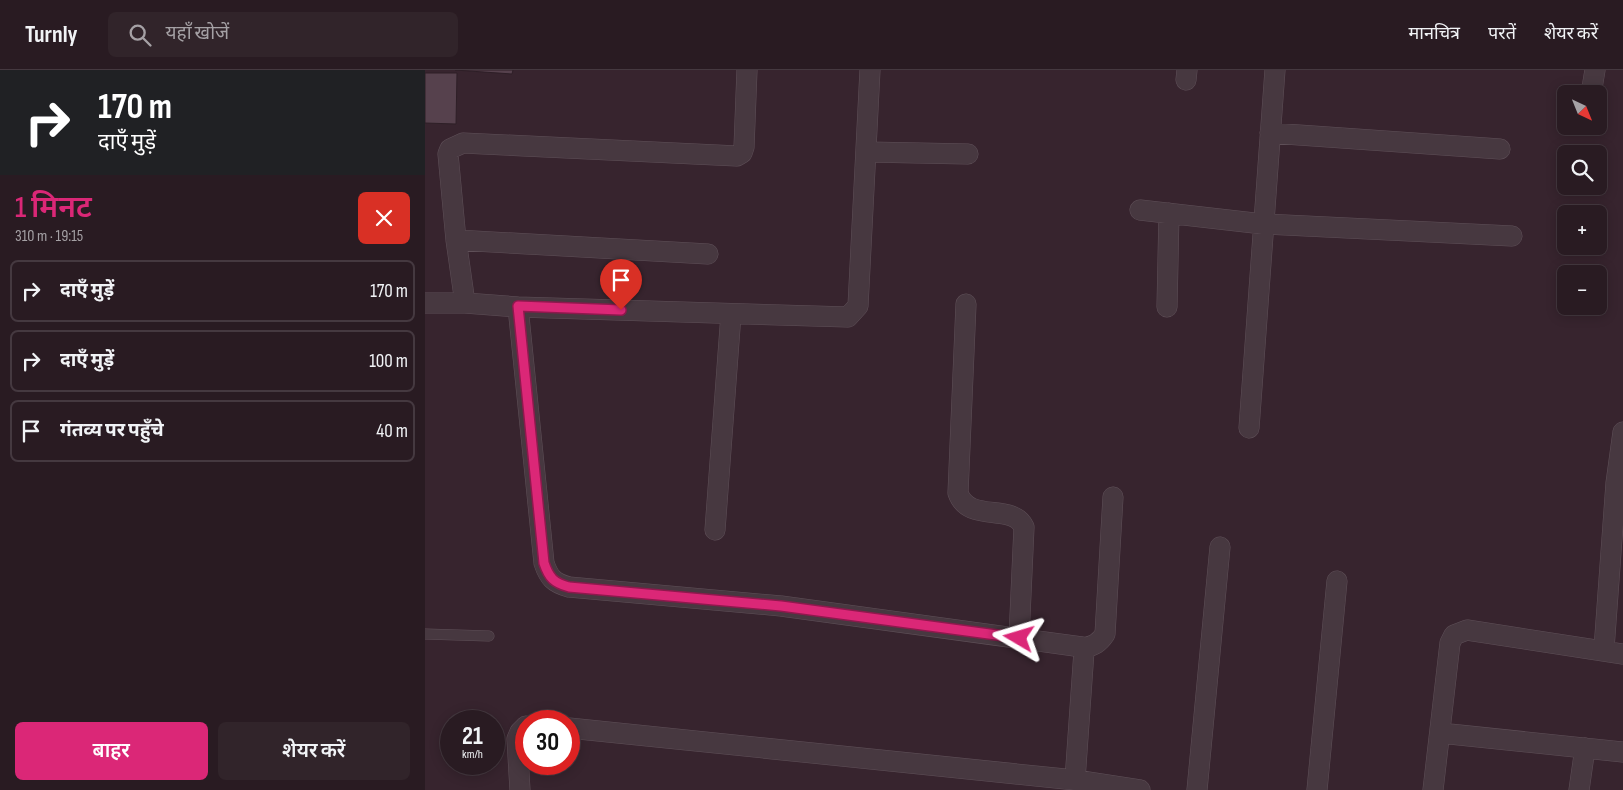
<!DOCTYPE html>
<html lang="hi">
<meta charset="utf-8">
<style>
:root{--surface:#291b22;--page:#31242a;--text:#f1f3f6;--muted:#a5a1a5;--line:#453940;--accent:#db2777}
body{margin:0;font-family:"Sofia Sans Condensed","Noto Sans Devanagari",sans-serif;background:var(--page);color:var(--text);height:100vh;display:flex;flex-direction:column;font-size:19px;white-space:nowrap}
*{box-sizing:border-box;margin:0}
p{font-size:16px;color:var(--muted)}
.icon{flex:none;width:28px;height:28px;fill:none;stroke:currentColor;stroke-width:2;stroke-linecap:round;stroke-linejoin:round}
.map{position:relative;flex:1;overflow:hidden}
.drawer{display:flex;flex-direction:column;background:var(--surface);width:425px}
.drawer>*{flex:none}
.top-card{background:#202124;color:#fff;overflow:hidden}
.needle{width:32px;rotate:137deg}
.fabs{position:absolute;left:1132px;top:15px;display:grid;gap:10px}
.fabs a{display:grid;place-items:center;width:50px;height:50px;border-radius:8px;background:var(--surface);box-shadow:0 2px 12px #0003,0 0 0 1px var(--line);font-size:25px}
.speed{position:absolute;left:15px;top:640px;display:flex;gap:10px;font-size:25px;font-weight:700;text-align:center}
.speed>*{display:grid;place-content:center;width:65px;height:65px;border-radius:50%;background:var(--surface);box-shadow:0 2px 12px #0003,0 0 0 1px var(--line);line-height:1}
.speed small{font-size:12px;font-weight:400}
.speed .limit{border:8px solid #d22;background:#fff;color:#111}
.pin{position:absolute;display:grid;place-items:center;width:42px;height:42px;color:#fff;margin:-51px -21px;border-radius:50% 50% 50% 0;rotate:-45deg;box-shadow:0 0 5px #0007}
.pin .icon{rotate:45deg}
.me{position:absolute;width:55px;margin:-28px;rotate:277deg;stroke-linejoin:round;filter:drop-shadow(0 0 4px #0008)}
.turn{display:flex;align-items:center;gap:18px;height:105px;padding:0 15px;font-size:22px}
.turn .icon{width:65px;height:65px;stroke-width:2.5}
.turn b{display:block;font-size:35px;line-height:42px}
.round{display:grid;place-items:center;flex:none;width:52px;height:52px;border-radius:8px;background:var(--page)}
.summary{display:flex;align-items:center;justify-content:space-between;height:85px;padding:0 15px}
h1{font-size:30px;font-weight:600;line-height:38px;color:var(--accent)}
.cta{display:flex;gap:10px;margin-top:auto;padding:10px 15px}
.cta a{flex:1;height:58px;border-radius:8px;background:var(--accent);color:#fff;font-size:20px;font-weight:600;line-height:58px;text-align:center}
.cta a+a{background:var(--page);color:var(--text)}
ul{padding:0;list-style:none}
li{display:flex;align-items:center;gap:15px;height:62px;margin:0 10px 8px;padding:0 5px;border:2px solid var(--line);border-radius:8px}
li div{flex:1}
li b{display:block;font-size:19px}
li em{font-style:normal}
header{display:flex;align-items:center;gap:30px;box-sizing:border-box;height:70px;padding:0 25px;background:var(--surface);border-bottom:1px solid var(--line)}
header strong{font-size:24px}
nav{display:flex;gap:28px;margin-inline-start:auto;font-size:18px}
.search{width:350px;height:45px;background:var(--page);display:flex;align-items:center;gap:12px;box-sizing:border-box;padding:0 18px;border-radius:8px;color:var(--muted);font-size:19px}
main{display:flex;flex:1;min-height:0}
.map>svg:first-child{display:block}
</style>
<header>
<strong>Turnly</strong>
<div class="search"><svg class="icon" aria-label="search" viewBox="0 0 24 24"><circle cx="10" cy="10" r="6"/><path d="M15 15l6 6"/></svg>यहाँ खोजें</div>
<nav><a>मानचित्र</a><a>परतें</a><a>शेयर करें</a></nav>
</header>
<main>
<section class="drawer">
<div class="top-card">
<div class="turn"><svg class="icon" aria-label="right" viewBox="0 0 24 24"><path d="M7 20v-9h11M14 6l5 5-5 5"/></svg><div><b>170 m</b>दाएँ मुड़ें</div></div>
</div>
<div class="summary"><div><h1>1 मिनट</h1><p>310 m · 19:15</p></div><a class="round" style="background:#d93025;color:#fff"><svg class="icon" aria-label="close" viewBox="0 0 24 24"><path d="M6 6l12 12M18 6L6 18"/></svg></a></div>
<ul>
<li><svg class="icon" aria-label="right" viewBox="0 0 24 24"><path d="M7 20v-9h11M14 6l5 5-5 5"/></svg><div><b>दाएँ मुड़ें</b></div><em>170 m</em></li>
<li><svg class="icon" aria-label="right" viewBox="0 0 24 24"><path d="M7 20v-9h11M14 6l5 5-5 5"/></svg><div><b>दाएँ मुड़ें</b></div><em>100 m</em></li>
<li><svg class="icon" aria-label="arrive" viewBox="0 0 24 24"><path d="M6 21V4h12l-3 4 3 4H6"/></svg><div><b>गंतव्य पर पहुँचे</b></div><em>40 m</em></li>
</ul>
<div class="cta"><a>बाहर</a><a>शेयर करें</a></div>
</section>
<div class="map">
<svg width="1198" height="720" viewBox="0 0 1198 720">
<rect width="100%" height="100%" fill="#37242e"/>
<path fill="#56414d" stroke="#2e1f27" d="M30 0H88L87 4Z
M0 3H32L31 54 0 53Z"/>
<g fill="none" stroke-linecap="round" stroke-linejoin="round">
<g stroke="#5f5058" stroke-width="11">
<path id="lane" d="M0 564 64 566"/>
</g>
<g stroke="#5f5058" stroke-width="21">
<path id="street" d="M761 10 762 0
M1166 24 1170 0
M845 63 1075 79
M443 82 543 84
M715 140 838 154 1087 166
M31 170 283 184
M0 233H40L93 237 423 247 433 236 445 0
M40 233 31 170 23 84 25 79 38 73 312 86 317 83 319 77 322 0
M541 234 533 423C544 454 587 432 599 457L594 568
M93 237 119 493C124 508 129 513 144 517L356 536 657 577 659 581 650 710
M742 237 744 143
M824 358 850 0
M290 460 306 244
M658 578C669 576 674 573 680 564L688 427
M1179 579 1191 413 1198 362
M144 658 650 710 715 720
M1015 663 1198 682
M95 720 92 669 95 662 101 656
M772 720 795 477
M892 720 912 511
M1008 720 1025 573 1029 565 1042 560 1198 584
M1154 720 1160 678"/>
</g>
<use href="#lane" stroke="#473840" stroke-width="10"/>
<use href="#street" stroke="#473840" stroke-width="20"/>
</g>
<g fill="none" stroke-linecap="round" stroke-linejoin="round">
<g stroke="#8e194d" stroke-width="12">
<path id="route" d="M196 240 93 236 119 493C124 508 129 513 144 517L356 536 594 568"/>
</g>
<use href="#route" stroke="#db2777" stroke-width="9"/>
</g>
</svg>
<div class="fabs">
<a><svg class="needle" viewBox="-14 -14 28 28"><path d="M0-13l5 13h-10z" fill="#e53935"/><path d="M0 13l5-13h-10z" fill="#a5a1a5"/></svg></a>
<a><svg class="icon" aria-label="search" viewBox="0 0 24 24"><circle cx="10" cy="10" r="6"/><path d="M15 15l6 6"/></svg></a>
<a>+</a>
<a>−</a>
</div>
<div class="speed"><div>21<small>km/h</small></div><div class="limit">30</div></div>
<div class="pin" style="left:196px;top:240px;background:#d93025"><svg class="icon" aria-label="arrive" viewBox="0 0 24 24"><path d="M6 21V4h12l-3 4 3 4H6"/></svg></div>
<svg class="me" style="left:594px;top:568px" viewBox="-20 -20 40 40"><path d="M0-17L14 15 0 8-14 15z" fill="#db2777" stroke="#fff" stroke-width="4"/></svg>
</div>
</main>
